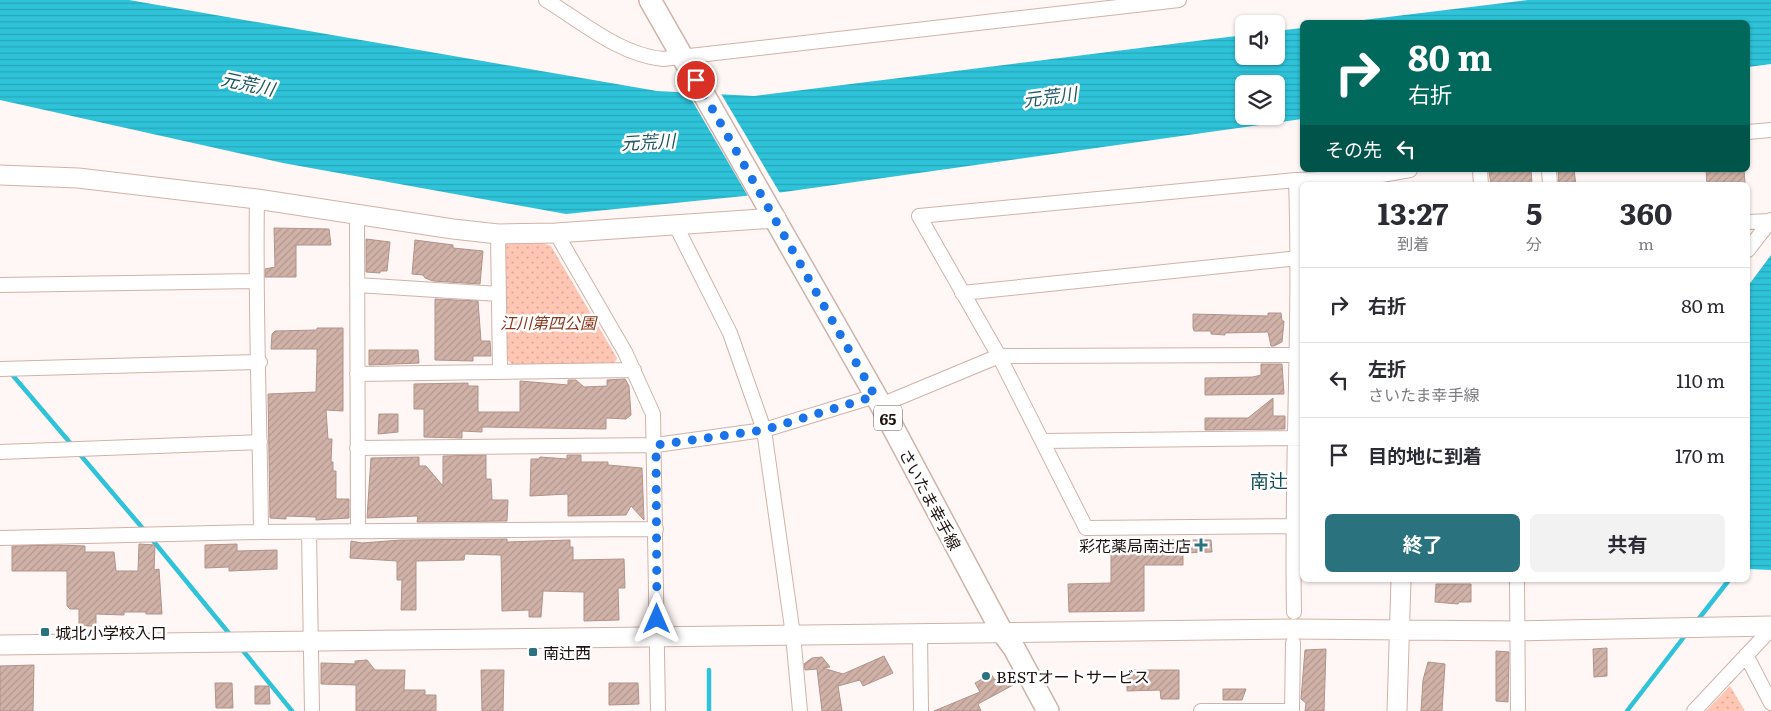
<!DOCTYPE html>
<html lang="ja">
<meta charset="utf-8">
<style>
:root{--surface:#fff;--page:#f2f2f3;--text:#2b2b33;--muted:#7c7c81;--line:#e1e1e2;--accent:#2a727e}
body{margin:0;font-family:Literata,"Noto Sans JP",serif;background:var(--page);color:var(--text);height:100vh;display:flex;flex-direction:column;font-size:19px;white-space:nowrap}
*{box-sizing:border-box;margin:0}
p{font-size:16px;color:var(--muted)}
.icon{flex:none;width:28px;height:28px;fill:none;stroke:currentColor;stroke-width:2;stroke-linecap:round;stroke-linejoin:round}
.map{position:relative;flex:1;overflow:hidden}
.sheet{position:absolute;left:1300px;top:182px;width:450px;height:400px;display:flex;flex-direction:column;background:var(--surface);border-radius:8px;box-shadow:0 1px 4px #0004}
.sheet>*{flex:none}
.banner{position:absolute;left:1300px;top:20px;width:450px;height:152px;border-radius:8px;box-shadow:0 1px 4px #0004;background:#00695c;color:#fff;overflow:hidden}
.buttons{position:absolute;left:1235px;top:15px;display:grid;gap:10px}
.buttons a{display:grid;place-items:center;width:50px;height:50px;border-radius:8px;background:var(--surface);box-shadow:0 1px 4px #0004;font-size:25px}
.pin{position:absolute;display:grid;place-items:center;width:42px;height:42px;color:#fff;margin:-21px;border:2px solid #fff;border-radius:50%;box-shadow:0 1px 5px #0007}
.me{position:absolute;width:55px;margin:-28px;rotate:0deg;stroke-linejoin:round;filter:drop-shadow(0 0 4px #0008)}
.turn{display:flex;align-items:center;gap:18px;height:105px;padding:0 25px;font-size:22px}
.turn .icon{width:65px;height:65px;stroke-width:2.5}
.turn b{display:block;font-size:35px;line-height:42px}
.then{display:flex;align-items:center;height:48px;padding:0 25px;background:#0003;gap:10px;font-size:19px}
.eta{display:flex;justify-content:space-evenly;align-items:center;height:85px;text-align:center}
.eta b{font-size:30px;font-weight:700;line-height:35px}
.action{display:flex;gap:10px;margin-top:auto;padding:10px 25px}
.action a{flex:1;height:58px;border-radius:8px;background:var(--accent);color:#fff;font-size:20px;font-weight:700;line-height:58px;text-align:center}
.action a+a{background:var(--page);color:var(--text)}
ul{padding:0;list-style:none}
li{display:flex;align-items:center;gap:15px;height:75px;padding:0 25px;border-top:1px solid var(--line)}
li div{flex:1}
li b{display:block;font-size:19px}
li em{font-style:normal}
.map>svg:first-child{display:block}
</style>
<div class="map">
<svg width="1771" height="711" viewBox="0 0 1771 711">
<defs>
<pattern id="grass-dots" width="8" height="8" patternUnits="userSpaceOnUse" patternTransform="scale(1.25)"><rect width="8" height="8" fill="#ffc6b3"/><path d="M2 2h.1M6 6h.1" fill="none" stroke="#daa999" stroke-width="1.8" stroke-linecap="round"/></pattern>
<pattern id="water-rules" width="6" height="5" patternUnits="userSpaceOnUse" patternTransform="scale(1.25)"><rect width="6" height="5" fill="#2ec3d9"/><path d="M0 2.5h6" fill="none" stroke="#28a6b9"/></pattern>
<pattern id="building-hatch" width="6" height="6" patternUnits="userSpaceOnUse" patternTransform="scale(1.25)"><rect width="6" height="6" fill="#d0b2a8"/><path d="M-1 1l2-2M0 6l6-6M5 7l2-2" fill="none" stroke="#b2988f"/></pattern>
</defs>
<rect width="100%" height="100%" fill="#fef7f5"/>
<path fill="url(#grass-dots)" d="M505 243H543L551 246 617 358 614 364 514 366 506 359Z
M1730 686 1745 711H1706Z"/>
<path fill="url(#water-rules)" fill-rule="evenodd" d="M0 0H129L657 91 754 96 1244 35V56H1276V31L1302 28V119L784 192 566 214 283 163 0 100ZM1244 84H1276V116H1244Z
M1528 0H1771V64L1748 67V22H1347Z
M1771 255V570L1748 569V286Z"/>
<path fill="#fef7f5" d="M686 90 720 92 781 195 749 198Z"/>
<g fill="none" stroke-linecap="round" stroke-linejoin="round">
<path stroke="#2ec3d9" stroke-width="4.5" d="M9 371 72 445
M77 451 145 531
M150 537 232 637
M1697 621 1729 580
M240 647 292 711
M709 670V711
M1627 711 1687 633"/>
</g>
<path fill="url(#building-hatch)" stroke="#b1938a" d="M1493 170H1531L1532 183 1491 184 1489 172Z
M1558 170H1574L1576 185H1559Z
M1706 170H1744L1745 183 1707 185Z
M274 228 329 229 331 245H296V277H265V269L275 267Z
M366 239 390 242 387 271H380V273L366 272Z
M415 240 453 245V248L483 251 480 284 433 281 425 278 423 275 412 274Z
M435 299 478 301 481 341H490L491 356H473V361L435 360Z
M1268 313H1281L1282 321H1284L1282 342 1274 346H1271L1268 332 1225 333V335L1211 334V331H1194L1193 328V314L1268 316Z
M317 328H343V411L326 410 328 439H332L331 462H333V471H336V499H349V518L316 520V517L286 516V519L270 518 268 394 316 392 317 360V349H271L272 334 275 331 317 330Z
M369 350H418L419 363 369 365Z
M1261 364H1282L1284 394 1205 395V378L1253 377 1261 375Z
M625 379 629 386 631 415 626 419 606 418V429L482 427V432L462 431V438L424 437V409H414V384L468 383V386H478V412H520V381L568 385V380H576L584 387 607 386V380Z
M1273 398V416H1285V429L1205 430V418H1248Z
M379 414H398V432L378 434Z
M486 455V479H491L492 500H508L507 521 417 522 418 516 367 518 371 458 419 457V466H426L443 486V456Z
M567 455H581V462H608V465L642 468 644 520 631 506 626 515 568 516V494L530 496 531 459H539L540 457 567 459Z
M507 539V542L570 540V547H573V560L624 559 625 588H618L619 620 584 621V592L543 591 541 617H529V610L502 611 501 555 465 554 464 560 416 561V610H401L402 580H397V561L350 558 351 541 362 543 401 540Z
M1155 540H1211L1212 552 1183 553V565H1144V611L1069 612 1068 584 1111 583V542Z
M139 544 155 545 154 570 159 569 162 614H146V612H124V615L96 614V626H79V609H70L67 606V571H12V546L58 545 85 546V552H114L116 571H138Z
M237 544V551L277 550V569L229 571V567L205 568V545Z
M1436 584H1471V602H1459L1458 604 1435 602Z
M1607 648V676L1594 677 1593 649Z
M1326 649 1324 711H1305L1306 703 1301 699 1305 650Z
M1496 651 1509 652 1508 702 1496 701Z
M884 656 893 673 863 686 860 680 838 686 842 711H822L817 669 805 670 804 664 812 658 822 657 830 667 823 668 843 674Z
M367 660 375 670H405L404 690H425V695H436V711H356V685L321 684V663L355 664V661Z
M1428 662 1445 664 1442 711H1421L1423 680Z
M34 665 33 711H0V666Z
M481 670H504L503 711H482Z
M1127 670H1179V699H1161L1160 690 1127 691Z
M991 674 995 680 1007 674 1013 685 978 704 981 711H934L980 692 975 683Z
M215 683H232L233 708H216Z
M609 683H638L639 704 609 705Z
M255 686H269L270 704H255Z
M1223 689H1246L1242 700H1223Z"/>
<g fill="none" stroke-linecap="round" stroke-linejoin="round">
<g stroke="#d0b2a8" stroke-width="16">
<path id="street" d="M546 0C582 22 620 55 663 59L1179 0
M1748 132 1771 130
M1480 170 1481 185
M1549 170 1550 185
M257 199C255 310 260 421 261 532
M357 213 358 531
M1748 222 1770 221
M676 226 730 333 764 430 793 635 800 711
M556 233 625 352 653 414 658 711
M498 234 500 371
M1748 250 1771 220
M0 285 256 281
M357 285 499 294
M962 293 1299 258
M0 369 260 362
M357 374 634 370
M881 405 999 356 1298 355
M1043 441 1302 438
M357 448 656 445 764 430 875 396
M0 452 260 442
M1292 526 1086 528 999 356 919 216 1296 180 1370 177 1410 170
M309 533 312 711
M0 538 261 532 656 529
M1517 580 1518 711
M1294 612C1291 468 1301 324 1296 180
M920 634 921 711
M1746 655 1771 703
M1201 711H1286
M1292 711 1293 643
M1694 711 1771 629"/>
</g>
<g stroke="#d0b2a8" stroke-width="21">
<path id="secondary" d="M0 175 78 178 257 199 453 229 498 234 556 233 776 218
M1370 177 1373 185
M0 645 1293 629 1517 631 1771 626
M1397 711 1401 580"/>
</g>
<g stroke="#d0b2a8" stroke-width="24">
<path id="primary" d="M650 0 881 405 1002 632 1014 648 1048 711"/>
</g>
<use href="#street" stroke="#fff" stroke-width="14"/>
<use href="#secondary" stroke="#fff" stroke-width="19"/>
<use href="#primary" stroke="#fff" stroke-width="21"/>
</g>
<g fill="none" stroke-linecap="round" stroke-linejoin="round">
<path stroke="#1a73e8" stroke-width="9" stroke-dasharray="0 16.2" d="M657 619 656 445 764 430 875 396 696 80"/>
</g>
<g fill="#2a727e" stroke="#fff" stroke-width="2">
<path d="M1198.5 537.5h5v5h5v5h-5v5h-5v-5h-5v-5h5z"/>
<rect x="40" y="627" width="10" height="10" rx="2.5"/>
<rect x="528" y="647" width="10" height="10" rx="2.5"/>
<circle cx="986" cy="676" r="5"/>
</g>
<g text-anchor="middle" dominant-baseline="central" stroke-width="5" stroke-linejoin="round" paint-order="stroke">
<rect fill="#fff" stroke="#615957" stroke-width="1" x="874" y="405.5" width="28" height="25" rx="4"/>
<g font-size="15" font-weight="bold" fill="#1d120f">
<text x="888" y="418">65</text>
</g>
<g font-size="16" font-style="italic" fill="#8a371b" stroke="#fff">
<text x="548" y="322">江川第四公園</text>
</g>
<g font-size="16" fill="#1d120f" stroke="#fff">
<text transform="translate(931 499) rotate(62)">さいたま幸手線</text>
</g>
<g font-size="16" fill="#1d120f" stroke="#fff" text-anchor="start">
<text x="1191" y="545" text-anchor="end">彩花薬局南辻店</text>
<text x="55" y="632">城北小学校入口</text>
<text x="543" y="652">南辻西</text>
<text x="996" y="676">BESTオートサービス</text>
</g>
<g font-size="18" font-style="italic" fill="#1f5861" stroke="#fff">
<text transform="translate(248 83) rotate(12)">元荒川</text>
<text transform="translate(1050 96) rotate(-7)">元荒川</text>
<text transform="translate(648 141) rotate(-3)">元荒川</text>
</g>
<g font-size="19" fill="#134e57" stroke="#fff">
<text x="1269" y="480">南辻</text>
</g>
</g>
</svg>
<div class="buttons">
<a><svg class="icon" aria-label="sound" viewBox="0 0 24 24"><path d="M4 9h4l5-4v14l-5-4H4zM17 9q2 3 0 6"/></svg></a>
<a><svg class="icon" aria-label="layers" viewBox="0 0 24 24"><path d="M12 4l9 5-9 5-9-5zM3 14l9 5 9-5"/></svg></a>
</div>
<div class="pin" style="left:696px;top:80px;background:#d93025"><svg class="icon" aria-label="arrive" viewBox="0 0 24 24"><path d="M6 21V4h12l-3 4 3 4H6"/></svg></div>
<svg class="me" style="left:657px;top:619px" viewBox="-20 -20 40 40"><path d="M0-17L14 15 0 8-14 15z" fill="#1a73e8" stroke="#fff" stroke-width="4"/></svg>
<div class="banner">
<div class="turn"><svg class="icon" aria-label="right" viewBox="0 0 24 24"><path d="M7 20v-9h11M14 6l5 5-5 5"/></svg><div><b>80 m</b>右折</div></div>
<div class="then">その先<svg class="icon" aria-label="left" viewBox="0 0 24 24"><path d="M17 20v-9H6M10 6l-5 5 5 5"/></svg></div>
</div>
<section class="sheet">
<div class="eta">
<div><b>13:27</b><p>到着</p></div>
<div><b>5</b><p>分</p></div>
<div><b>360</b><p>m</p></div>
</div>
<ul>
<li><svg class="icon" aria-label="right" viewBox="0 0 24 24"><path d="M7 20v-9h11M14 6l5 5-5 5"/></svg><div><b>右折</b></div><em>80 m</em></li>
<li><svg class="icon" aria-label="left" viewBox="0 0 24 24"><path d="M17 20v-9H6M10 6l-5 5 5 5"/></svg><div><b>左折</b><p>さいたま幸手線</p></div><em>110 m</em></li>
<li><svg class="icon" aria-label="arrive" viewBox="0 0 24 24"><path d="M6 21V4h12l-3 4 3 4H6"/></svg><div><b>目的地に到着</b></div><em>170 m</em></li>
</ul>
<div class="action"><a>終了</a><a>共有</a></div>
</section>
</div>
